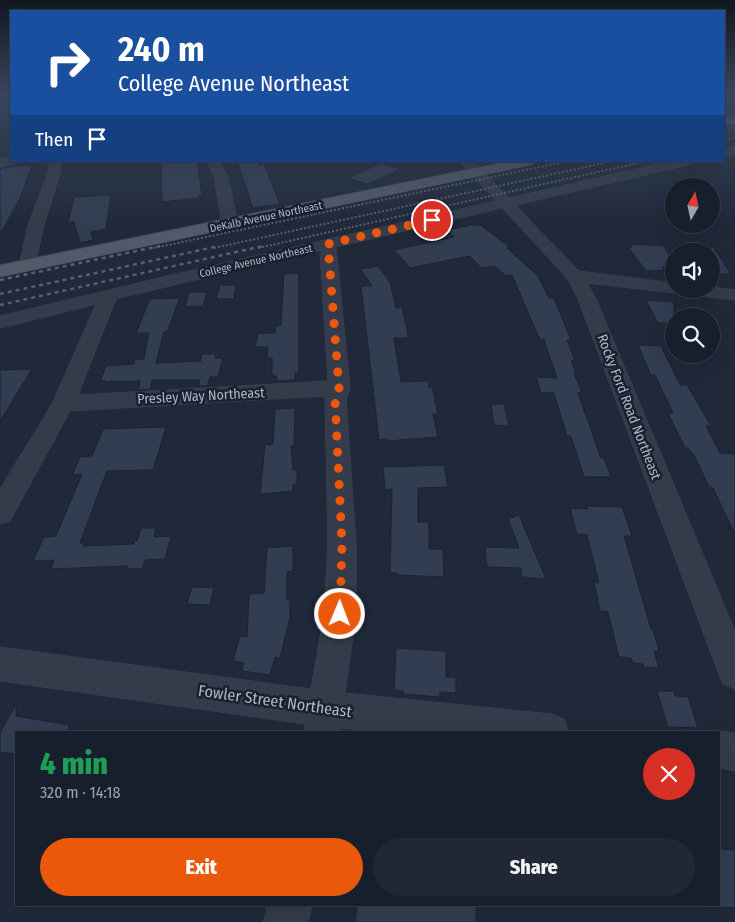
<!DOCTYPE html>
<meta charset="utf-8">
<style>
:root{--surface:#181f2c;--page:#212734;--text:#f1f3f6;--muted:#9fa2a9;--line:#363d48;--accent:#ea580c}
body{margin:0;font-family:"Fira Sans Condensed",sans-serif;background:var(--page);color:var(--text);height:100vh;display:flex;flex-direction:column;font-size:19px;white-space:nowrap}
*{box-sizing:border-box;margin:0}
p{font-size:16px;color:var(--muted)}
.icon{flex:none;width:28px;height:28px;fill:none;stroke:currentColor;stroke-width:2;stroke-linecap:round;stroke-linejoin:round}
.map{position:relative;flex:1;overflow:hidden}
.panel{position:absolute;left:15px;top:731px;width:705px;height:175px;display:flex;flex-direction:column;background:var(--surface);border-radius:0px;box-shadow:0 5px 20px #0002,0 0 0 1px var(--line)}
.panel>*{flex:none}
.banner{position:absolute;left:10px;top:10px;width:715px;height:152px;border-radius:0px;box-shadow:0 5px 20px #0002,0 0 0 1px var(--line);background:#1a4fa0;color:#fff;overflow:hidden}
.needle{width:32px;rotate:9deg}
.tools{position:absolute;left:665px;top:178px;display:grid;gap:10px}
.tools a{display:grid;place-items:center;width:55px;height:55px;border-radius:50%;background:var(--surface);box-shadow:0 5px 20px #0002,0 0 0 1px var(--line);font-size:25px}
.pin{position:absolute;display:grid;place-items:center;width:42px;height:42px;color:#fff;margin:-21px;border:2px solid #fff;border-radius:50%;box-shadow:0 1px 5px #0007}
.me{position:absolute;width:55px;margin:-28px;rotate:1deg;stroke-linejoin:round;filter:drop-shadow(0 0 4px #0008)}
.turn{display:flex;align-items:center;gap:18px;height:105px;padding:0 25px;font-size:22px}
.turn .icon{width:65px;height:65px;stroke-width:2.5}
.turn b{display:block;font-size:35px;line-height:42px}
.then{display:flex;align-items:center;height:48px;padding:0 25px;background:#0003;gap:10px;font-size:19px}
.round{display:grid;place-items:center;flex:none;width:52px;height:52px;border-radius:26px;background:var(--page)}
.head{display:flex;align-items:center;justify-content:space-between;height:85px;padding:0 25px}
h1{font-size:30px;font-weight:800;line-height:38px;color:#1e9e55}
.button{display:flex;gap:10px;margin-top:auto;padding:10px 25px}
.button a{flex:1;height:58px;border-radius:30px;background:var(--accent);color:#fff;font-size:20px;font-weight:800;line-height:58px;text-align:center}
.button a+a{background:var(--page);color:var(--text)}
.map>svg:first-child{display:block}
</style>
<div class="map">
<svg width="735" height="922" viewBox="0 0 735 922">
<rect width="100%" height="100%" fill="#20293a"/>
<path fill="#323d51" stroke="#1b2331" d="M176 161H197L202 195 199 196V198L162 202 161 163Z
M237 161H257L259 165 264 164 280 204 253 208Z
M381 163 401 169 368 184 348 178Z
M18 165H32L21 196 0 235V169Z
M111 195 106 229 91 232 93 240 80 243 74 222 68 223 74 197Z
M472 225H480L510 247 507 248 538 276 549 298H554L571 340H567L575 361H571L576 373H574L582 393H578L601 458H604L611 477H584L571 436H567L554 393H541L536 377 557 378 544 340H540L512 275 506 276 495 266 481 268 470 256 410 268 394 250 454 237 446 230Z
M711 243 731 274H711Z
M629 244 664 246 674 263V267H662L664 270 646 271 628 247H632Z
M378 266 390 282 396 308 402 307 407 329 408 338H394L401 382 428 381 429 387H432L438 414H433L438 437 387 441V439L379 440 361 286H372L360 269Z
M299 273V372L295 373V380L277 381V376H272V358H267L268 347H255L258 333H275L276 326 281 325 284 274Z
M220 285H236L234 299H216Z
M189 292H207L203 306 185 307Z
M180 298 167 332H164L156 363 201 361V354H216L215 358H223L218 377H210L207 386H199V380H152L150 389 138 390 140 381 104 382 105 380 100 381 106 366 134 364 135 359H144L149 333H136L150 299Z
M646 300 674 302V323H658Z
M638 345 661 346 680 385H687L711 426H706L720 453 735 454V534L713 488 709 487 694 455 688 448H685L668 413H673L655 375H651Z
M32 369 0 421V370Z
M491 404H504L509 426 494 425Z
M295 408 294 446H291L293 470H297V484H293V491L260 494 265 445 273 444 275 409Z
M166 427 153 470 107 471 80 543 84 542 83 546 134 544V541H137L141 528H156L154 537 171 536 165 559 145 560 142 569H127L128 566 51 569 54 560 33 561 44 537 56 536 82 474 72 475 80 457 92 456 103 429Z
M444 465 448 487 418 488V522H429V549H443L444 577 397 575V573H390L392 489 385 490 383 467Z
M587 506 622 507 623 510 632 536H624L651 629H653L659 651H654L659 668 644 667 643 664 633 663 631 658 619 657 608 612 600 611 594 582 599 583 587 535 577 534 570 508 588 509Z
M519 515 546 579 522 577 521 568 487 567 485 547 519 548 508 519Z
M293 546V571L287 572V600H290V618L280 658 275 657 270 675 242 671 244 663 233 661 240 636 247 637 249 594 264 593 267 548Z
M192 587 214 588 210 605 187 604Z
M396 648 446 651V677H456V693L440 692V697L403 694V691L394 690Z
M657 691H674L675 696 688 697 698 728 668 727Z
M16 704V716L69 725 68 732H16V754L0 752V733Z
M719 849 735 850V908L719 907Z
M357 905H476V922H355Z"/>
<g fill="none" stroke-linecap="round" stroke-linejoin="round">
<g stroke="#3d4554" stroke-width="1">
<path id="minor" d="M735 146V154L724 157V149Z
M11 157V161H17L15 164 0 167V159Z
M47 161H59L61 170 44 225 35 266 33 270H21L19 266 28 225 49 170Z
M207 161H219L228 176 238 224 235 227H225L222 224 214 176Z
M460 161H473L509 198 671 161H694L688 165 515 205 579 271 674 283V289H711V287L735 290V300L587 283 596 299 735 631V689L723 684 718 672 578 299 567 278 502 208 336 247 350 388 346 399 356 544V614L345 693 551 714 564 719 569 732H382L341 728 340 732H304L305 724 0 681V647L311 689 324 614 328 544 325 396 70 411 10 521 0 524V489L52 404 96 304 0 328V316L176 274 496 201ZM320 251 328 381 78 395 116 299Z
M719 731 735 733V771L719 768V732H716Z
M268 905H312L308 922H264Z"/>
</g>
<g stroke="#3d4554" stroke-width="1">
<path id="major" d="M735 116V124L724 125V119Z
M510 161H538L531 165 0 277V265Z"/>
</g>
<use href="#minor" fill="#343b4a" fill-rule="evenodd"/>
<use href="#major" fill="#525a6a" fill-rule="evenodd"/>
<path stroke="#565f71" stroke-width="2" stroke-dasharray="2 2" stroke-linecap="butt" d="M724 129 735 127
M724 140 735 137
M154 248 568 161
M214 248 604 163
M258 248 647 161"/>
<path stroke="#565f71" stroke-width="2.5" stroke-dasharray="4 4" stroke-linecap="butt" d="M0 280 160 246
M0 294 219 246
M0 305 263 246"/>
</g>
<linearGradient id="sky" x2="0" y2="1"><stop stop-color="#121720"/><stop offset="0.42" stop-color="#3c4960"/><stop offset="1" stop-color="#3c4960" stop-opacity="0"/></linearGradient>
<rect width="735" height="224" fill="url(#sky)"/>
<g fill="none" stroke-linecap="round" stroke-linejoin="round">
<path stroke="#ea580c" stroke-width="9" stroke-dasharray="0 16.2" d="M340 614 342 544 335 399 339 388 328 244 432 220"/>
</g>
<g text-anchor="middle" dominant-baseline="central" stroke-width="5" stroke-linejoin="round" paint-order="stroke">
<g font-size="11" fill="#afb6c7" stroke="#19212f">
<text transform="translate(266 217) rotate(-12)">DeKalb Avenue Northeast</text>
<text transform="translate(256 261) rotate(-13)">College Avenue Northeast</text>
</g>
<g font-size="14" fill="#afb6c7" stroke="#19212f">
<text transform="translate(201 396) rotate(-3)">Presley Way Northeast</text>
<text transform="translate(629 407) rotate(69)">Rocky Ford Road Northeast</text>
</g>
<g font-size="16" fill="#afb6c7" stroke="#19212f">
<text transform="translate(275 701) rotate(8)">Fowler Street Northeast</text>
</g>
</g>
</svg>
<div class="tools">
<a><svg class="needle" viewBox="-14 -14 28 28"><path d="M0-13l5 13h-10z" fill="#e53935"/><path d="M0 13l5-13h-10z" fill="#9fa2a9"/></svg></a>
<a><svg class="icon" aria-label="sound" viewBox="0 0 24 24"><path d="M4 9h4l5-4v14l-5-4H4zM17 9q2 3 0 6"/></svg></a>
<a><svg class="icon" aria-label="search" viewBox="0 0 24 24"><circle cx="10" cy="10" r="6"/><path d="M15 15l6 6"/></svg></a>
</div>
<div class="pin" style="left:432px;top:220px;background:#d93025"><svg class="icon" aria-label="arrive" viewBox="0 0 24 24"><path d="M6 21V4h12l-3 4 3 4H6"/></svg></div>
<svg class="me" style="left:340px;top:614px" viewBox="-20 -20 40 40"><circle r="17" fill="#ea580c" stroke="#fff" stroke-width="3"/><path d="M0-11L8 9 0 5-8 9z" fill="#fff"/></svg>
<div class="banner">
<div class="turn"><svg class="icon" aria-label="right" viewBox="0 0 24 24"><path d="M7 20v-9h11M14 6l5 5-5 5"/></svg><div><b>240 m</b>College Avenue Northeast</div></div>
<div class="then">Then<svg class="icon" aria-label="arrive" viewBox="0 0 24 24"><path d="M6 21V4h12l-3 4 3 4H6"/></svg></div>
</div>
<section class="panel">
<div class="head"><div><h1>4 min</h1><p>320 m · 14:18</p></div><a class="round" style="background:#d93025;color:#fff"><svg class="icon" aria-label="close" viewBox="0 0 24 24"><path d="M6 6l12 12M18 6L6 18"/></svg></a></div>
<div class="button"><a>Exit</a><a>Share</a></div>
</section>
</div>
